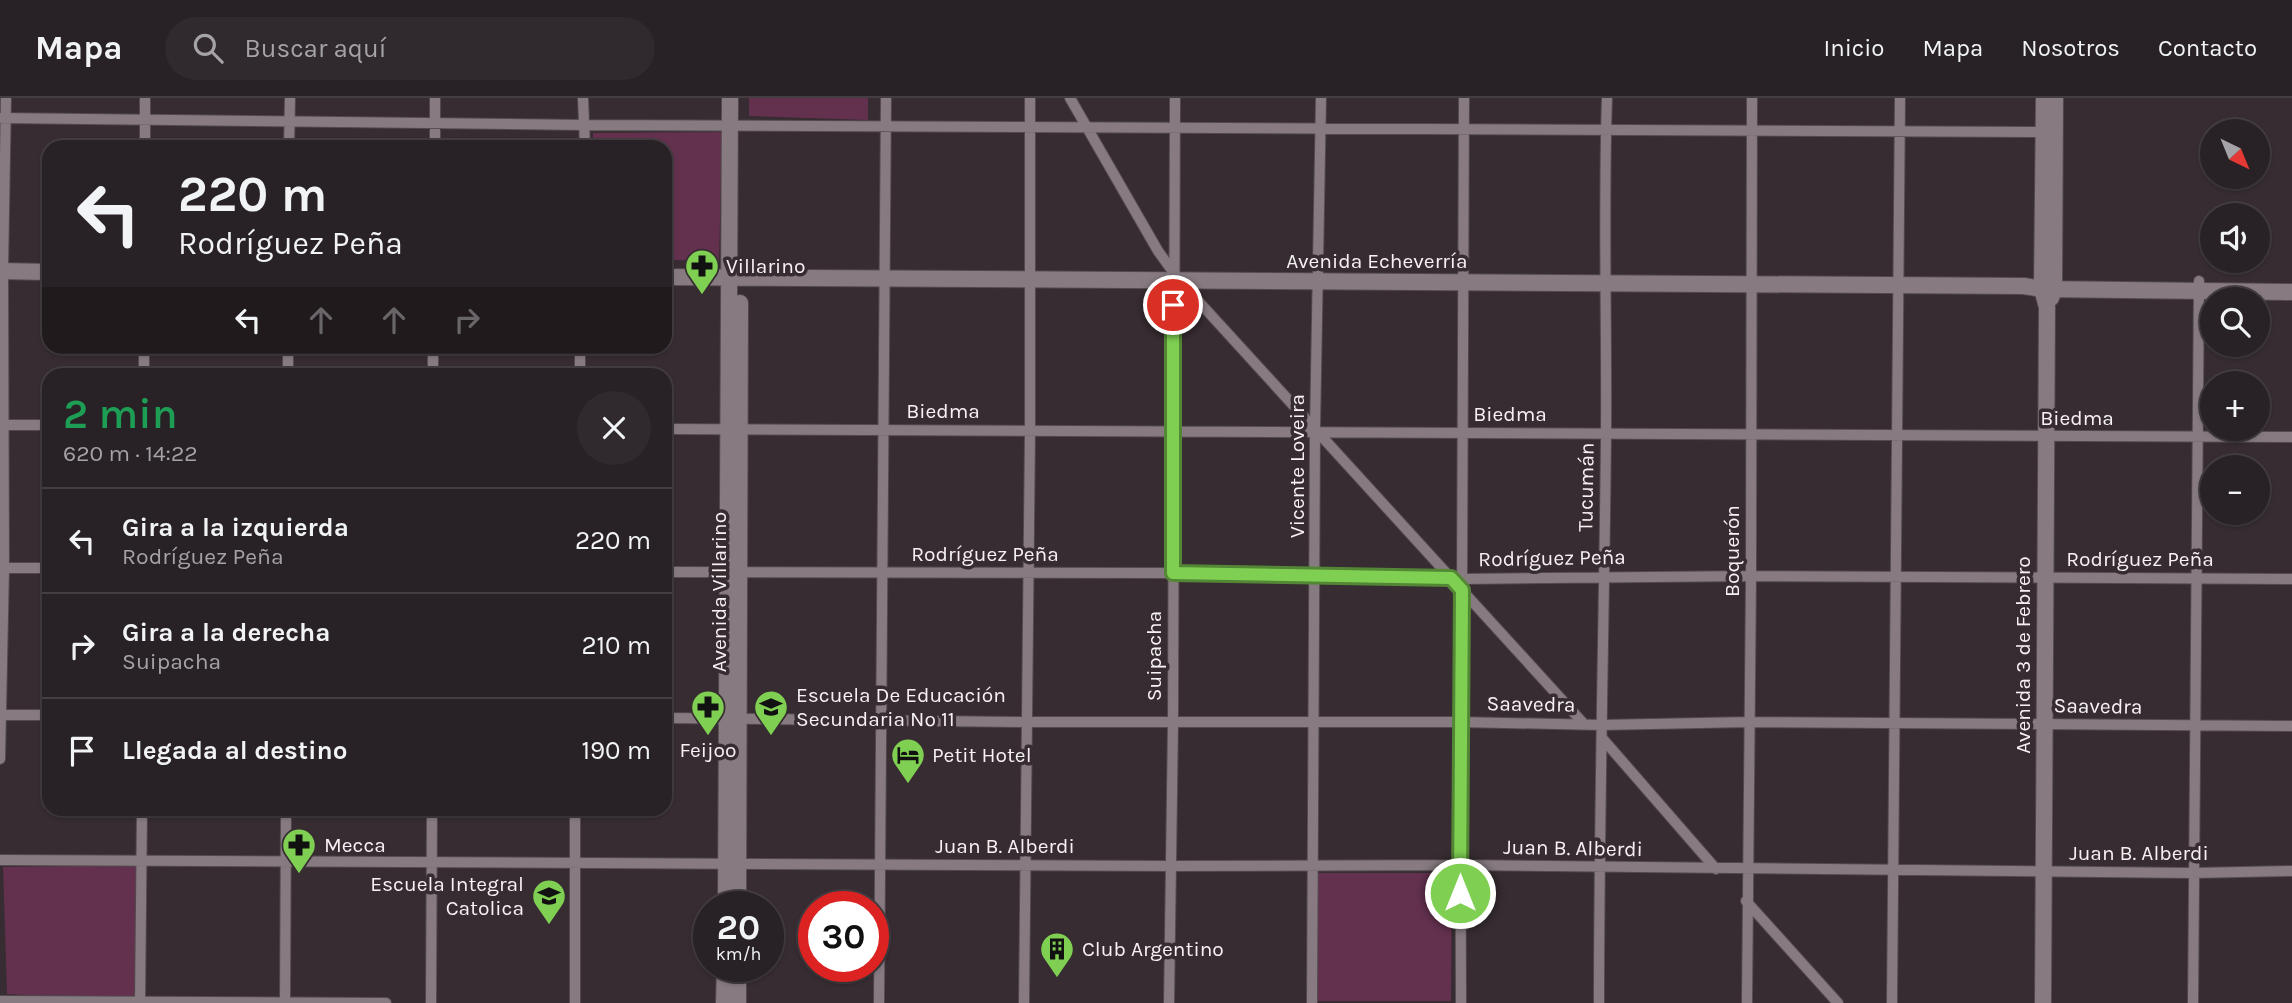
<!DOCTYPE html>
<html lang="es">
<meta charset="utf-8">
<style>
:root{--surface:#282125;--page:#30292d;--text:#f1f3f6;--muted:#a5a3a7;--line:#443e42}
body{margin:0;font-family:Karla,sans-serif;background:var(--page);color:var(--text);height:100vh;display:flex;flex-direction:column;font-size:26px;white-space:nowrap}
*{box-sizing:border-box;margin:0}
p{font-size:23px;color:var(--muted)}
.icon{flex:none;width:38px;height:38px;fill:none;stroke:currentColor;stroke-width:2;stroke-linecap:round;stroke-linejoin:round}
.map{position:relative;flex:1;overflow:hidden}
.panel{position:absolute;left:42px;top:270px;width:630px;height:448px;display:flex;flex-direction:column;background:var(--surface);border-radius:21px;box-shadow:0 2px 5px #0004,0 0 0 2px var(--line)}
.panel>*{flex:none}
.hud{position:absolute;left:42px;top:42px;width:630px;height:214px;border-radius:21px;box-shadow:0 2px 5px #0004,0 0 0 2px var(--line);background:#282125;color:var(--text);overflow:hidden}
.needle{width:46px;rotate:137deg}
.fabs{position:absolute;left:2200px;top:21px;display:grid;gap:14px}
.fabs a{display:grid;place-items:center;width:70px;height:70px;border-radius:50%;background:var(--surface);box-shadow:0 2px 5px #0004,0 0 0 2px var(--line);font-size:35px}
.speed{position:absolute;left:693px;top:793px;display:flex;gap:14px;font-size:35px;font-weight:700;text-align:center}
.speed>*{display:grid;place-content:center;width:91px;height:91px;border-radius:50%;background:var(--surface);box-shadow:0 2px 5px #0004,0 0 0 2px var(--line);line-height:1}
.speed small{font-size:18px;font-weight:400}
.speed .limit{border:10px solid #d22;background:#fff;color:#111}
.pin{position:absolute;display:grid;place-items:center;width:60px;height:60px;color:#fff;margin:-30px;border:4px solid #fff;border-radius:50%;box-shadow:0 2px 7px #0007}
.me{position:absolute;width:77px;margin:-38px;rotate:0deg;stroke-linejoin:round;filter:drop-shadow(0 0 5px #0008)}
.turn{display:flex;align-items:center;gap:24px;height:147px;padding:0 21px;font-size:32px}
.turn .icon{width:91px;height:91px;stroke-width:2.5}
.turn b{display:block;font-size:49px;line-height:60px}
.lanes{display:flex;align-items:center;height:66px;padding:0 21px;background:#0003;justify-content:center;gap:35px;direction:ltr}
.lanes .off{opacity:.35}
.round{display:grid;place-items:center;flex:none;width:74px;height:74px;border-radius:37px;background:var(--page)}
.head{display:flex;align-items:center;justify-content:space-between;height:119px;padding:0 21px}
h1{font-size:42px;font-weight:600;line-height:52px;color:#1e9e55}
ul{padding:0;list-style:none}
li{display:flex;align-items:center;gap:21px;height:105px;padding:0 21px;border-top:2px solid var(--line)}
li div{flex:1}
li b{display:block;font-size:26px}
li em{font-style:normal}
header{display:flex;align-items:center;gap:42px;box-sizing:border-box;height:98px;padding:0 35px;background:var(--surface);border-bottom:2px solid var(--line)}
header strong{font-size:33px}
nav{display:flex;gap:38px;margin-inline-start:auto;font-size:24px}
.search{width:490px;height:63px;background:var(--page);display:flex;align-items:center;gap:18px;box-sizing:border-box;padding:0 24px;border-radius:38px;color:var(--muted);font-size:26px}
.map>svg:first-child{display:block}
</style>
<header>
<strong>Mapa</strong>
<div class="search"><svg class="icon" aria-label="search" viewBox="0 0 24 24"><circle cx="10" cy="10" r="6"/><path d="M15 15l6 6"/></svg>Buscar aquí</div>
<nav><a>Inicio</a><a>Mapa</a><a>Nosotros</a><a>Contacto</a></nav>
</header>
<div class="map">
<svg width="2292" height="905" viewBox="0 0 2292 905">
<rect width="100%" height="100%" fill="#362c31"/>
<path fill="#63314e" d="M749 0H868V22L749 18Z
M722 34 719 163 665 162V49H593V35Z
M137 767V904L7 896 3 769Z
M1317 775H1452L1451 903H1314Z"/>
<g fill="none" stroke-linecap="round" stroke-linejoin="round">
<g stroke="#524a4e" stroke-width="12">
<path id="street" d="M583 0 585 49
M1070 0 1158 153 1179 182 1584 626
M0 20 585 27 2049 34
M145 49V0
M289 49 290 0
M435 49V0
M144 276V248
M288 276V248
M433 276V248
M580 276V248
M0 327H49
M665 331 2292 339
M0 470H49
M665 474 1173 475 1462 481 1751 478 2292 481
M0 617H49
M665 620 1026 624H1460L1601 627 1749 624 2292 628
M1602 640 1716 771
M0 661 4 470 3 173 6 0
M0 762 1170 768 1459 767 2193 775 2292 773
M1746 803 1838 905
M0 903 386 905
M140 905 142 710
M285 905 286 710
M431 905 432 710
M575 905V710
M879 905 886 0
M1024 905 1030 333V0
M1169 905 1173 624 1175 0
M1312 905 1315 331 1321 0
M1461 905 1460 624 1462 492 1464 0
M1599 905C1599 716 1604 528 1606 339 1607 226 1603 113 1607 0
M1747 905 1751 478 1752 0
M1892 905 1900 0
M2193 905 2199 183"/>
</g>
<g stroke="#524a4e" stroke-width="18">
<path id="secondary" d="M0 173 49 174
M665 179 2024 188 2042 191 2292 194
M2051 200 2054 191 2055 0
M726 808 730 0
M738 808 740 205
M724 905 725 868
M738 905V868
M2043 905 2047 209 2042 191 2044 0"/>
</g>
<use href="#street" stroke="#877b81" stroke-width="10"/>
<use href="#secondary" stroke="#877b81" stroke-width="16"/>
</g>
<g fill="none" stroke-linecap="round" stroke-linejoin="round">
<g stroke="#538735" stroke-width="18">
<path id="route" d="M1173 207V475L1451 480 1462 492 1460 795"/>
</g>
<use href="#route" stroke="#7fd052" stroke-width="12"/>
</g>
<defs>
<g id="pharmacy-pin" transform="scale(1.75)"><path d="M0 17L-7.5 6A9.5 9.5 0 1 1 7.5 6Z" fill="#7fd052" stroke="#362c31"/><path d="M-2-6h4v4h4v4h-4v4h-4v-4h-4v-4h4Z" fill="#111"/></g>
<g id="school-pin" transform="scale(1.75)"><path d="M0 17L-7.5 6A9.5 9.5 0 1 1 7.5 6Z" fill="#7fd052" stroke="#362c31"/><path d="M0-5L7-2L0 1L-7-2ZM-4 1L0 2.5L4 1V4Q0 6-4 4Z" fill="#111"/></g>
<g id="hotel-pin" transform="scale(1.75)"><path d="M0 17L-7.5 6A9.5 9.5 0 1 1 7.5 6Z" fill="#7fd052" stroke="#362c31"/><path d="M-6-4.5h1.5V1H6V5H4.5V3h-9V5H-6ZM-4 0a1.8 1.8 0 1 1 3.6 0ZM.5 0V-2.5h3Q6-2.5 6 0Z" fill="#111"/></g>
<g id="building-pin" transform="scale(1.75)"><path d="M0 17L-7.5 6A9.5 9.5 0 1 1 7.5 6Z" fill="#7fd052" stroke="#362c31"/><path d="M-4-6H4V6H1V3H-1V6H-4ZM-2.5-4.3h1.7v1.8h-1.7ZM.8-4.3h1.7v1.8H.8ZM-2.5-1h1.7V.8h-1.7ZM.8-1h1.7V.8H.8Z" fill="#111"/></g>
</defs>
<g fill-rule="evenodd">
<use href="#pharmacy-pin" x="702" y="168"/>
<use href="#pharmacy-pin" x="708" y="609"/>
<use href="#school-pin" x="771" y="609"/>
<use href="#hotel-pin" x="908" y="657"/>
<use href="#pharmacy-pin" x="299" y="747"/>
<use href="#school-pin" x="549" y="798"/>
<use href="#building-pin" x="1057" y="851"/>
</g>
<g text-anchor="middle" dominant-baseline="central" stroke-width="7" stroke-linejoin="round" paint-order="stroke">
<g font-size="21" fill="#f7f1f4" stroke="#362c31">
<text x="1377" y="163">Avenida Echeverría</text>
<text x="943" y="313">Biedma</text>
<text x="1510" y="316">Biedma</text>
<text x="2077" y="320">Biedma</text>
<text transform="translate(1297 368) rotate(-90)">Vicente Loveira</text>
<text transform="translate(1586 389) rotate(-89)">Tucumán</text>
<text transform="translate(1732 453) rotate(-90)">Boquerón</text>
<text x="985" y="456">Rodríguez Peña</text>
<text transform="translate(1552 460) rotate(-1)">Rodríguez Peña</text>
<text x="2140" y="461">Rodríguez Peña</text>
<text transform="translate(719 494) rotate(-90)">Avenida Villarino</text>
<text transform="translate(2023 557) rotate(-90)">Avenida 3 de Febrero</text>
<text transform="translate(1154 558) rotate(-90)">Suipacha</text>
<text transform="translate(1531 606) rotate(1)">Saavedra</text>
<text transform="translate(2098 608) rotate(1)">Saavedra</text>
<text x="1005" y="748">Juan B. Alberdi</text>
<text transform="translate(1573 750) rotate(1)">Juan B. Alberdi</text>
<text x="2139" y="755">Juan B. Alberdi</text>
</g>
<g font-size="21" fill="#f7f1f4" stroke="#362c31" text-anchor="start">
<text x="726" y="168">Villarino</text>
<text x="796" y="597">Escuela De Educación<tspan x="796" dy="24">Secundaria Nº 11</tspan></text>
<text x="708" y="652" text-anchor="middle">Feijoo</text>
<text x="932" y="657">Petit Hotel</text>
<text x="324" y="747">Mecca</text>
<text x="524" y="786" text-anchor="end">Escuela Integral<tspan x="524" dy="24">Catolica</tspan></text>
<text x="1082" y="851">Club Argentino</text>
</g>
</g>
</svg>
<div class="fabs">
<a><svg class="needle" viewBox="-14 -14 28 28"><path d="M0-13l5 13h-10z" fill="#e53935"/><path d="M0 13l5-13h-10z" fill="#a5a3a7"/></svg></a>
<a><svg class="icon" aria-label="sound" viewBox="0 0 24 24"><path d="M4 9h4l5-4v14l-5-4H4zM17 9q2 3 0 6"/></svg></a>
<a><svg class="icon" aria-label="search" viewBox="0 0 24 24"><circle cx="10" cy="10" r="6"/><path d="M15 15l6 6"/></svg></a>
<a>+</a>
<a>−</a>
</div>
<div class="speed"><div>20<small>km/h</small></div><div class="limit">30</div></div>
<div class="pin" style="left:1173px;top:207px;background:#d93025"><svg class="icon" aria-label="arrive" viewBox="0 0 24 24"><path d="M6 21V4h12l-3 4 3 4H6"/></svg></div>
<svg class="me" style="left:1460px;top:795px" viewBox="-20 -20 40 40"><circle r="17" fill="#7fd052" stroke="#fff" stroke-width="3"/><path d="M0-11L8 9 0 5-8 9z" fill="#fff"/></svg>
<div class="hud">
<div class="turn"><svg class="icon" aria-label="left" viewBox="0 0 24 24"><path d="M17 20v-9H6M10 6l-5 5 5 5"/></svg><div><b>220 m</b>Rodríguez Peña</div></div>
<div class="lanes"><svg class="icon" aria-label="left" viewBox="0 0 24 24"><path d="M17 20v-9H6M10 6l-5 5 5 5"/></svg><svg class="icon off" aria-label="ahead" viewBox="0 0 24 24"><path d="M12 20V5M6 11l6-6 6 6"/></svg><svg class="icon off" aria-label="ahead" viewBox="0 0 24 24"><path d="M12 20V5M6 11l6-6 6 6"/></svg><svg class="icon off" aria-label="right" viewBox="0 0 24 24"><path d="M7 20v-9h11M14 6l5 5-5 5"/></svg></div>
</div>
<section class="panel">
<div class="head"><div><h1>2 min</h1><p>620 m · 14:22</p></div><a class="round"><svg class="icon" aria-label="close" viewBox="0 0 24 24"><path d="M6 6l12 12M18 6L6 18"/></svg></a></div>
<ul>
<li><svg class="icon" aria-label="left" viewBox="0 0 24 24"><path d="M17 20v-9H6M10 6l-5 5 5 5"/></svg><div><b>Gira a la izquierda</b><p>Rodríguez Peña</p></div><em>220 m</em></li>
<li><svg class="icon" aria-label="right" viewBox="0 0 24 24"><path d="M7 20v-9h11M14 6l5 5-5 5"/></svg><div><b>Gira a la derecha</b><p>Suipacha</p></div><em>210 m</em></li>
<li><svg class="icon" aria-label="arrive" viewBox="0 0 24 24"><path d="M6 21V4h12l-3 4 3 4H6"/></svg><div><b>Llegada al destino</b></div><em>190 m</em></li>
</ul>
</section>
</div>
